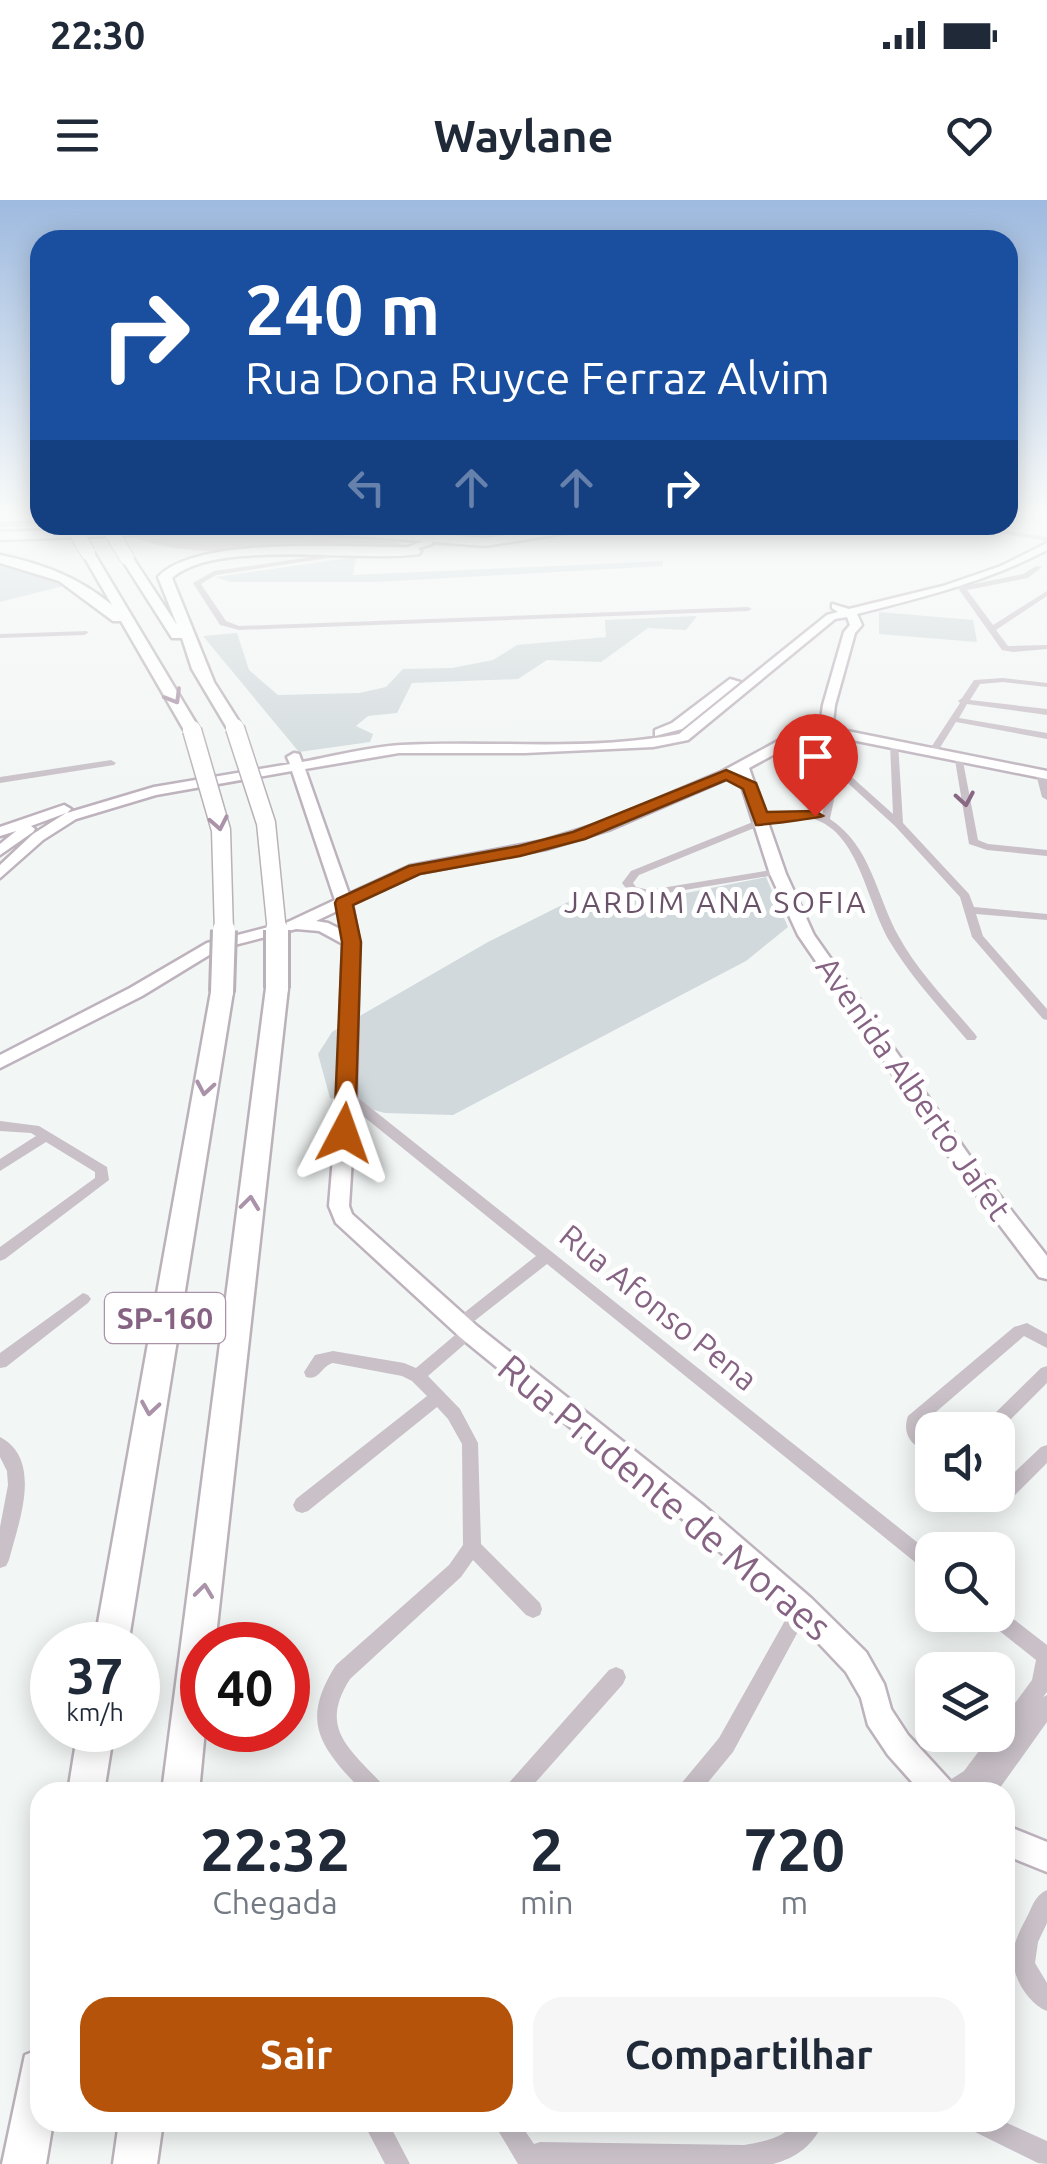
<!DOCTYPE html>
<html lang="pt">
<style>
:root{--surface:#fff;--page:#f6f6f7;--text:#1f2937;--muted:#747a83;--accent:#b45309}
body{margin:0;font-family:Ubuntu,sans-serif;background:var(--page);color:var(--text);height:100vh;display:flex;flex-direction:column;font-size:38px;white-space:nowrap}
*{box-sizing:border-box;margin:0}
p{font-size:32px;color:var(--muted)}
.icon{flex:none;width:55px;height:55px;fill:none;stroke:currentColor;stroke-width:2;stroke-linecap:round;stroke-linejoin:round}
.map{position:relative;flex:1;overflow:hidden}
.side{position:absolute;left:30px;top:1582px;width:985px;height:350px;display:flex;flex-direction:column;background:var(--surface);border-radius:30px;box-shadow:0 5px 25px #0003}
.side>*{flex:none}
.hud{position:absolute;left:30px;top:30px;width:988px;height:305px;border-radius:30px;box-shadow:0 5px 25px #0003;background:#1a4fa0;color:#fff;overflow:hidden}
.buttons{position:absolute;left:915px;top:1212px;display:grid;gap:20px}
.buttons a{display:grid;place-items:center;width:100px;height:100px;border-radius:20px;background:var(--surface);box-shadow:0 5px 25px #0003;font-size:50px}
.speed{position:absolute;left:30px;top:1422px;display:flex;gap:20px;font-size:50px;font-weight:700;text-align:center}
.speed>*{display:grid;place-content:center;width:130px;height:130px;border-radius:50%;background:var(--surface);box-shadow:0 5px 25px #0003;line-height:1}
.speed small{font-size:25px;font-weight:400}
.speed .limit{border:15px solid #d22;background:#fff;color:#111}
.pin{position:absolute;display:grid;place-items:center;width:85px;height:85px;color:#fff;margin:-102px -42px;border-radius:50% 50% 50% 0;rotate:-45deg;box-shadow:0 0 10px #0007}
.pin .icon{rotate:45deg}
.me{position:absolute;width:110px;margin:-55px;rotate:4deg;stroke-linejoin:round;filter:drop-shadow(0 0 8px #0008)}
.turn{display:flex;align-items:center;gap:35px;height:210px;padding:0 50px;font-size:45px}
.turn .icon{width:130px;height:130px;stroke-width:2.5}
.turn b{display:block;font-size:70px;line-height:85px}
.lanes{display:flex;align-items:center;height:95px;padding:0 50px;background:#0003;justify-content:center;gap:50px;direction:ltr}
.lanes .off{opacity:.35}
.eta{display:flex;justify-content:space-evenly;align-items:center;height:170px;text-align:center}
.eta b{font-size:60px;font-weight:600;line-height:70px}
.cta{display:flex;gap:20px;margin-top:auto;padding:20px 50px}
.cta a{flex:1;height:115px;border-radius:30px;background:var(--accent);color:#fff;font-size:40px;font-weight:600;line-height:115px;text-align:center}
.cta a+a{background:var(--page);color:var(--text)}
.status{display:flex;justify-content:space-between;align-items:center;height:70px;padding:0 50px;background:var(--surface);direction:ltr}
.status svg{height:28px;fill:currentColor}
header{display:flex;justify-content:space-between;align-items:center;height:130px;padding:0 50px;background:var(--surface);font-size:45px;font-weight:600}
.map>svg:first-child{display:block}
</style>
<div class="status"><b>22:30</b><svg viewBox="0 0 49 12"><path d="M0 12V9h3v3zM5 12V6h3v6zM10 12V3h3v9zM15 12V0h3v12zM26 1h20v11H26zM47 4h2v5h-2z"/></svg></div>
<header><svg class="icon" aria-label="menu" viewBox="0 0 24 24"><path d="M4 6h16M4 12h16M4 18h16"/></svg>Waylane<svg class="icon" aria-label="heart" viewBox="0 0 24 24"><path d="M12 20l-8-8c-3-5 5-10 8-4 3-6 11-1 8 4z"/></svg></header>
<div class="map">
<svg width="1047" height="1964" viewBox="0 0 1047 1964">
<rect width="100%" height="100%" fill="#f2f6f5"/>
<path fill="#d1d9dc" d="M356 357 353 375 663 361V366L378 382H230L215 377Z
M0 362 41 373 67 385 0 402Z
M879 412 973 420 977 442 879 434Z
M697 416 686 430 648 428 601 462 547 460 518 479 412 483 397 513 368 516 356 526 373 534 370 542 299 552 203 436 237 433 249 470 278 495 359 493 386 487 403 469 452 468 493 460 517 445 606 437 605 420Z
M766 677 788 727 746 761 453 915 385 913 330 898 318 854 332 832 488 742 574 699 646 701Z"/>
<path fill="#d0c3d1" d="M220 331 314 334 402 343 393 350C333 350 186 361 137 338Z"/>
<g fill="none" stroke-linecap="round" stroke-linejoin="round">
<path stroke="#d0c3d1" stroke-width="2.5" d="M0 326 40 324"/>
<path fill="#d0c3d1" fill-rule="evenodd" d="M325 325H359L406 333 401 336Z"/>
<g stroke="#beb3bd" stroke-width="5">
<path id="secondary" d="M407 325H417L432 340V344L403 353V349L423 341Z
M1047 343V350C986 382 923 397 857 414L862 425 855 433 835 505 832 531 842 530 1047 571V579L842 538 795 543 749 568 786 674 814 735 978 968 1047 1056V1079L1039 1077 964 978 798 735 770 674 738 574 611 629 546 649 419 673 352 704 359 742 356 896 349 1006 352 1014 477 1126 703 1305 811 1398 866 1452 884 1484 891 1509 908 1535 951 1582 956 1592H921L888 1555 868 1525 861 1498 846 1472 793 1416 685 1321 461 1138 336 1023 329 1006 338 896 343 744 319 731 296 729 219 749 142 796 0 868V855L130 788 207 743 288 722 335 700 292 571 156 595 76 619 43 640 0 678V665L33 634 66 613 31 626 35 629 33 632 0 655V644L16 631 0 636V627L64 605 71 609 67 613 154 587 290 564 287 557 294 553 299 554 302 562C335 556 368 547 401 545 493 540 588 552 679 534L827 415 838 412 832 408V404L849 409 943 386 1001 366ZM847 417 850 425 844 432 823 505 819 532 787 536 721 572 601 623 543 641 410 666 349 694 305 569 399 553H525L653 547 688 540 835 419ZM339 710 342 730 328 723 316 721Z
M730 479 740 482 682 529 655 536V530L672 523Z
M1005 1625 1047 1642V1672L1005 1655Z"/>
</g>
<g stroke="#bab1b9" stroke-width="5">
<path id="highway" d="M0 314H40V320L0 322Z
M205 325H311L486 338 582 325H614L486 346 277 330 0 340V332Z
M415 347 421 351 419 354C358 363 217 338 172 378L214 482 243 528 235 533 227 528 192 469 182 438H172L121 358 131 355 177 425 158 377C198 334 356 349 415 347Z
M88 349 94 353 200 530 198 533 184 530 121 421H113L59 381 0 363V355C43 364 78 377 112 405L82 353Z
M277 782 288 788 215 1445H202L205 1530 199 1592H162L266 788Z
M222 786 233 792 128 1445H94L211 792Z
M78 1530H114L104 1592H68Z
M40 1849V1922H53L46 1964H2L25 1855Z
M119 1922H163L157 1964H113Z"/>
</g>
<path fill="#c9c0c8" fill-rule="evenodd" d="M949 325H965L1047 337V341Z
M353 351 355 354 216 375 201 384 226 421 239 426 748 407 752 409 748 411 239 430 220 425 193 383 214 371Z
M1036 366 1042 367 1028 378 967 390 993 425 1047 391V396L996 430 1008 446 1047 445V449L1013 452 1002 450 955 384 962 382 964 386 1023 374Z
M87 431 88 433 84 435 0 438V434Z
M1003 478 1047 483V487L1003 482 980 484 970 500 1047 509V515L967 504 959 518 1047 533V539L956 522 936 554H930L928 552 960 503 958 501 962 498 974 480Z
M894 540 898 543 903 623 969 694 974 707 1047 714V720L976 714 983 736 1047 809V820L1043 819 972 737 960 697 895 626 839 575 830 619C872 647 876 696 899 737 919 773 949 803 975 834L977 837 975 840H967C940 808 911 777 890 742 861 693 857 600 776 619L639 675 633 683 636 687 649 690 777 669 782 672 781 674 649 696 629 692 622 683 631 671 775 613 798 611 822 616 831 568 765 551V547L835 562 893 614 890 543Z
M954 554 962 556 978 640 988 644 1047 650V656L987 650 969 644Z
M111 560 116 563 114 565 0 583V577Z
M1041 571 1044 572 1047 579V600L1042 597 1036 574Z
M347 892 352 893 932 1354V1373L926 1371 547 1064 468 1126 474 1128 477 1132 474 1136 428 1176 460 1209 478 1243 481 1344 540 1403 542 1409 540 1415 533 1418 526 1415 473 1360 461 1377 350 1479C318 1529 350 1549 383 1585L386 1592H363C321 1547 299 1523 336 1465L449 1365 463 1345 462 1244 448 1219 437 1207 308 1311 302 1313 296 1311 293 1305 296 1299 427 1196 412 1181 402 1176 333 1163C321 1166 320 1181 306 1177L304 1172 315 1155 333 1151 404 1163 416 1168 461 1130 455 1128 452 1124 455 1120 536 1056 342 899 341 896 342 893Z
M0 921 39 926 107 967 109 980 5 1059 0 1061V1047L95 978V972L46 942 0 971V959L36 936 31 933 0 931Z
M83 1093 88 1095 91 1099 88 1103 6 1167 0 1168V1153Z
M1027 1123 1047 1134V1148L1024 1136 922 1224 921 1228 932 1237V1254C914 1248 901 1236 908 1216L1014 1127Z
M1047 1166V1183L998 1232V1230H981L983 1225 1041 1168Z
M0 1237C44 1260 18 1324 9 1360L6 1366 0 1368V1327L8 1285 7 1271 0 1257Z
M1047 1245V1263L1009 1301 1003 1304 986 1300 983 1295H998V1288L1041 1247Z
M802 1398 808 1401 811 1407 808 1413 733 1552 700 1592H677L680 1585 719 1538 796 1401Z
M998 1407 1047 1445V1492L1043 1497 1047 1495V1522L997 1592H975L977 1586 967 1592H939L942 1585 964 1571 991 1535H998V1526L1032 1480 1036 1460 987 1421 985 1415H998Z
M616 1467 623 1470 626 1477 623 1484 527 1592H504L507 1585 609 1470Z
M1047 1690V1723L1038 1742 1035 1763 1047 1783V1811C1027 1803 1010 1774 1013 1752 1015 1739 1022 1726 1028 1715 1033 1704 1036 1695 1047 1690Z
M363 1922H388L410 1964H385Z
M493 1922H519L534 1944 540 1942 744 1945C764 1941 783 1939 796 1922H823C814 1945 796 1958 773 1964H518Z
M967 1922H1005L1047 1941V1964L1038 1963 971 1930Z"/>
<use href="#secondary" fill="#fff" fill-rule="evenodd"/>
<use href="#highway" fill="#fff" fill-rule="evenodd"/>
<g stroke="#bab1b9" stroke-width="16" stroke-linecap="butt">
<path id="highway-bridge-far2" d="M72 325 88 353
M107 325 127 358"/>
</g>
<g stroke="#bab1b9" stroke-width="21" stroke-linecap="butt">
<path id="highway-bridge-far1" d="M235 528 266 623 277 732
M192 530 221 630 224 732"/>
</g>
<g stroke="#bab1b9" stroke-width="28" stroke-linecap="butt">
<path id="highway-bridge" d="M277 730V788
M222 792 224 730"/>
</g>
<use href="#highway-bridge-far2" stroke="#fff" stroke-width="14"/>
<use href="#highway-bridge-far1" stroke="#fff" stroke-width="18"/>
<use href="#highway-bridge" stroke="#fff" stroke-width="22"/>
</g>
<defs><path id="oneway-chevron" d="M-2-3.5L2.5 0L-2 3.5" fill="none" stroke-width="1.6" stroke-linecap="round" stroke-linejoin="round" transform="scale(2.5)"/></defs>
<g stroke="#aa92a8">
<use href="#oneway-chevron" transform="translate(174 497) rotate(59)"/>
<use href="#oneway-chevron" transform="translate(219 623) rotate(79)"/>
<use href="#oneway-chevron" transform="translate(205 888) rotate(100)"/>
<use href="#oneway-chevron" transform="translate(250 1003) rotate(-83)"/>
<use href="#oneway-chevron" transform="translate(150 1208) rotate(99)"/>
<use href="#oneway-chevron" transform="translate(204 1391) rotate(-83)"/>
</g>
<use stroke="#896886" href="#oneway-chevron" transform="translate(965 599) rotate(80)"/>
<linearGradient id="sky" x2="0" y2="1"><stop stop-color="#9ebadf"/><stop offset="0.53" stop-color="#f9fbfa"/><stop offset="1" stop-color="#f9fbfa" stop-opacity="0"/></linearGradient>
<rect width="1047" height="589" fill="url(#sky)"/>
<path fill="#b45309" stroke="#753606" stroke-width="2.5" d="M726 570 756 583 767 612 815 611 823 616C819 618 762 625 756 625L743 589 726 580 585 639 520 656 420 674 353 705 361 742 355 933 344 941 337 938 334 933 342 742 335 703 337 699 409 666 519 646 573 632Z"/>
<g text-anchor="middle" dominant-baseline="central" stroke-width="10" stroke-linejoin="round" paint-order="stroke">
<g font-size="30" letter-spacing="2.5" fill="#6a5268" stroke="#fff">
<text x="716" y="702">JARDIM ANA SOFIA</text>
</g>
<rect fill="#fff" stroke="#aa92a8" stroke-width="2.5" x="105" y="1093" width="120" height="50" rx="8"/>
<g font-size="30" font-weight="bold" fill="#866383">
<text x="165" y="1118">SP-160</text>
</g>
<g font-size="32" fill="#866383" stroke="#fff">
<text transform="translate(914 888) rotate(55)">Avenida Alberto Jafet</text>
<text transform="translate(659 1107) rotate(39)">Rua Afonso Pena</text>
</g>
<g font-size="38" fill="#866383" stroke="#fff">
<text transform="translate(665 1297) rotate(40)">Rua Prudente de Moraes</text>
</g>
</g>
</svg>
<div class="buttons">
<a><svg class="icon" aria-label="sound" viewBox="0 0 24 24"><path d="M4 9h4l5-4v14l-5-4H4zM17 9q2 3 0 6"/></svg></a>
<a><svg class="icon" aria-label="search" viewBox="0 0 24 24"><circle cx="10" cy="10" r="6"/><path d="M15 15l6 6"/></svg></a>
<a><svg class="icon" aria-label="layers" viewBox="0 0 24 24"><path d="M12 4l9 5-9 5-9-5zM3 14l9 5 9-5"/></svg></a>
</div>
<div class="speed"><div>37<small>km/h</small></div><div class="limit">40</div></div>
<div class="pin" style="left:815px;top:616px;background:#d93025"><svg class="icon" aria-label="arrive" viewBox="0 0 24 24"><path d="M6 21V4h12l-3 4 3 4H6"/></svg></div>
<svg class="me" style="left:344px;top:933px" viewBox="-20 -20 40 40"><path d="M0-17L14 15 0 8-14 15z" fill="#b45309" stroke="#fff" stroke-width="4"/></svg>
<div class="hud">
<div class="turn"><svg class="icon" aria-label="right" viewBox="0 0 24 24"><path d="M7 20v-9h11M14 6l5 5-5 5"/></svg><div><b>240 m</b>Rua Dona Ruyce Ferraz Alvim</div></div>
<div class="lanes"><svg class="icon off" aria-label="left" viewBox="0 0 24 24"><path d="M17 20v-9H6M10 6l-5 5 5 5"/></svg><svg class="icon off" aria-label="ahead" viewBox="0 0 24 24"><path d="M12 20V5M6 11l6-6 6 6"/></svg><svg class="icon off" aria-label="ahead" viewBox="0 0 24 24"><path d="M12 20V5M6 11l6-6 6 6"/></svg><svg class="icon" aria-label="right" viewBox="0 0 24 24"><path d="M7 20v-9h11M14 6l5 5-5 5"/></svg></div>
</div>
<section class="side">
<div class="eta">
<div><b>22:32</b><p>Chegada</p></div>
<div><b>2</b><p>min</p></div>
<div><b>720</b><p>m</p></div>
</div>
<div class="cta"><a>Sair</a><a>Compartilhar</a></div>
</section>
</div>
